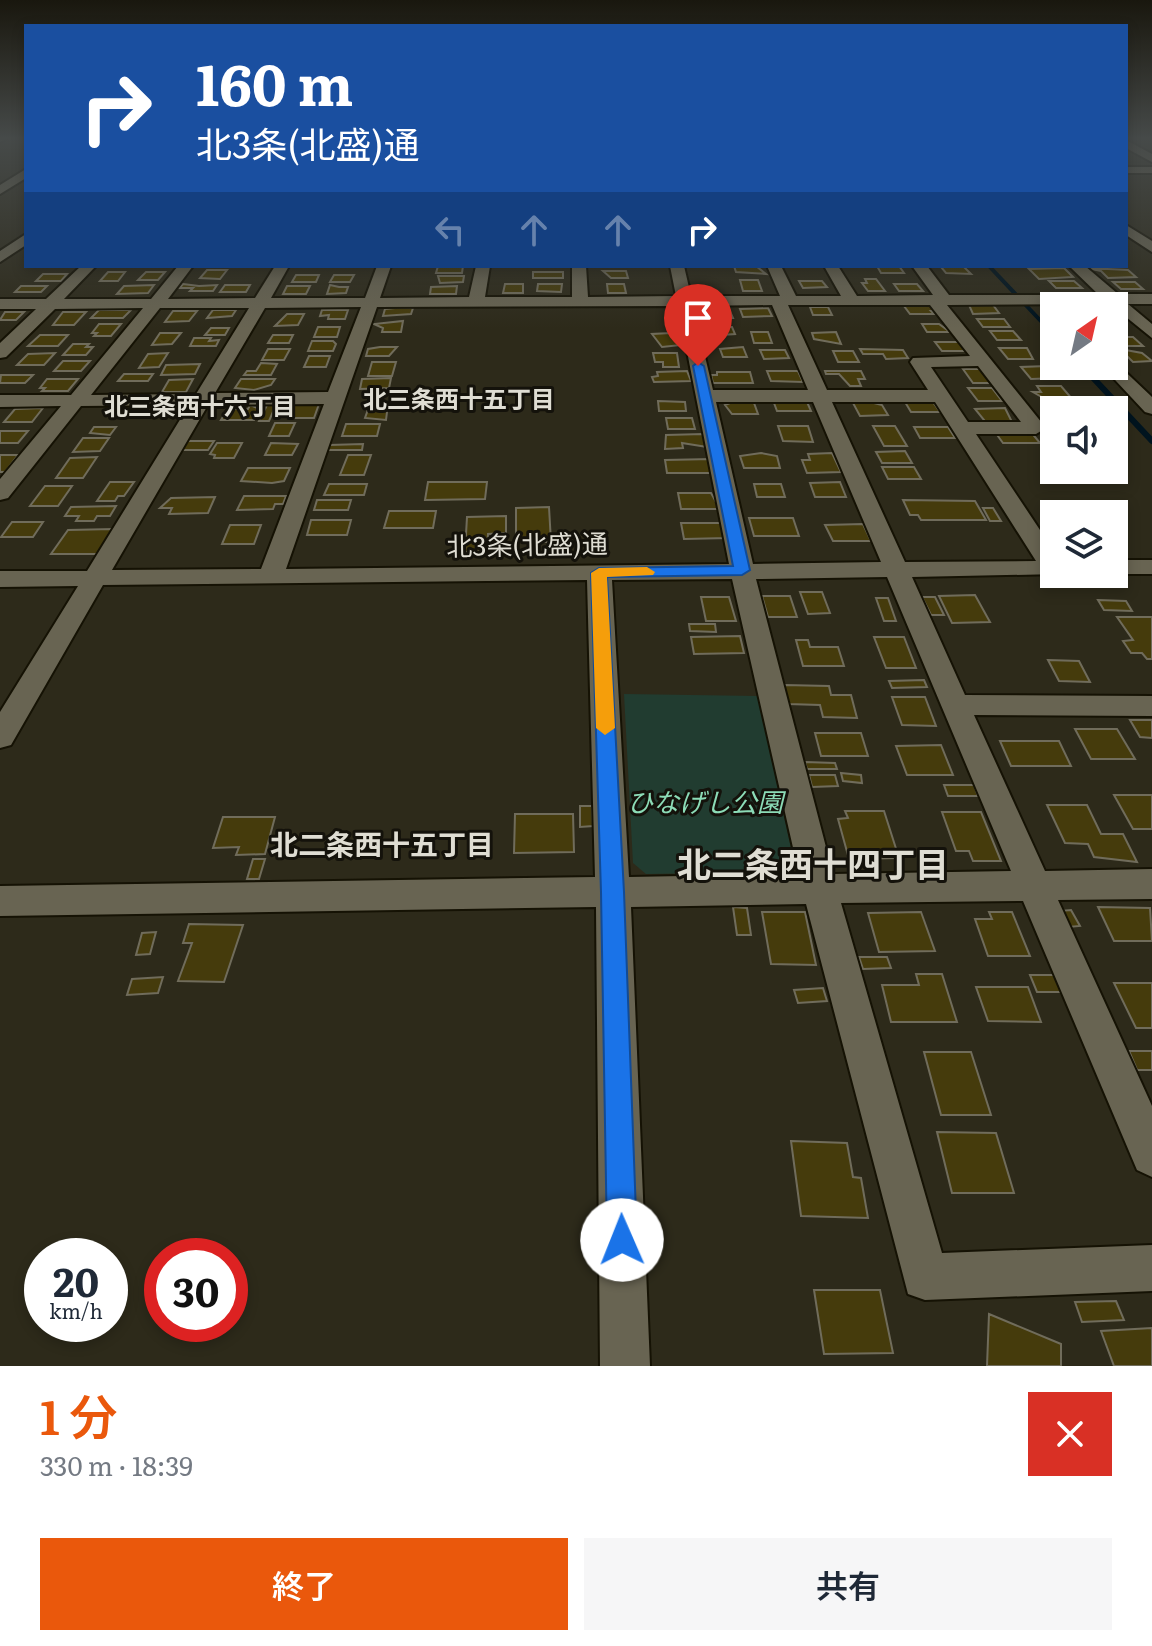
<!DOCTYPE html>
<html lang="ja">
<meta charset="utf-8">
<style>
:root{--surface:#fff;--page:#f6f6f7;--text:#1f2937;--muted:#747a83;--accent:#ea580c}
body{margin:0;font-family:Literata,"Noto Sans JP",serif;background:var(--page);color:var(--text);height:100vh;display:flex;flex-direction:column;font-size:30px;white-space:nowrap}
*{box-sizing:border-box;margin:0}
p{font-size:26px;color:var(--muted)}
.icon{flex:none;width:44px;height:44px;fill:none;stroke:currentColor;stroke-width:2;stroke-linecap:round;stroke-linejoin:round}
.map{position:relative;height:1366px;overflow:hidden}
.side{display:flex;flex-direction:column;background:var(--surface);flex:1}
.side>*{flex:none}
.top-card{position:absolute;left:24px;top:24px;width:1104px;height:244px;border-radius:0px;box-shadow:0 4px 12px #0003;background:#1a4fa0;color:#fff;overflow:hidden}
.needle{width:52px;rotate:34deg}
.controls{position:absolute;left:1040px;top:292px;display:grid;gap:16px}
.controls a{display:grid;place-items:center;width:88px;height:88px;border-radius:0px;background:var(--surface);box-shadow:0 4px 12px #0003;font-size:40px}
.speed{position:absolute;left:24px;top:1238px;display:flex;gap:16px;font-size:40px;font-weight:700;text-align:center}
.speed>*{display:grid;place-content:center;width:104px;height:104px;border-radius:50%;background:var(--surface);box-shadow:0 4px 12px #0003;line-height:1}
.speed small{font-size:20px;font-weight:400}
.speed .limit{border:12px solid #d22;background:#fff;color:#111}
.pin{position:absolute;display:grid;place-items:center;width:68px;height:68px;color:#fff;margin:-82px -34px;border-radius:50% 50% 50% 0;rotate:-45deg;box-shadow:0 0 8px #0007}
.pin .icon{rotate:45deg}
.me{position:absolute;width:88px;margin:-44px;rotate:359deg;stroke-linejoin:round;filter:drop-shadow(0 0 6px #0008)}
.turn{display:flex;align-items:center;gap:28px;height:168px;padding:0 40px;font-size:36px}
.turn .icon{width:104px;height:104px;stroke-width:2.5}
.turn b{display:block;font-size:56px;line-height:68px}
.lanes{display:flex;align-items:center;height:76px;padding:0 40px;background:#0003;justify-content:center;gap:40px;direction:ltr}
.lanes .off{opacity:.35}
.round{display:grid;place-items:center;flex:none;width:84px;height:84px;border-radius:0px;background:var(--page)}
.summary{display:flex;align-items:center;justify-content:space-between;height:136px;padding:0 40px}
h1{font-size:48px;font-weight:600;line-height:60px;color:var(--accent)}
.action{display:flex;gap:16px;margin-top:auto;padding:16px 40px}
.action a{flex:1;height:92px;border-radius:0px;background:var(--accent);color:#fff;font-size:32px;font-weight:600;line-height:92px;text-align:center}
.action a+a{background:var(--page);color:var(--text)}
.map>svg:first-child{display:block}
</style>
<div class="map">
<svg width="1152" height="1366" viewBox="0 0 1152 1366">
<rect width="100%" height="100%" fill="#2d2a1a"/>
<path fill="#213c30" d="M624 694 758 696 794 862 788 872 646 874 633 863Z"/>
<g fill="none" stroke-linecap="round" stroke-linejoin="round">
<path stroke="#00141f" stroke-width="4" d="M989 266 1054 335"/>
<path stroke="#00141f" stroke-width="6" d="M1082 366 1152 441"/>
</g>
<path fill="#453b0c" stroke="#706c5b" stroke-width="2" d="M438 266H463L462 273H436Z
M734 266H756L766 274 736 272Z
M877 266H899L904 273H881Z
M963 266 971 274 946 273 941 267Z
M1064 268 1073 277 1039 279 1029 269Z
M1087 268 1128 270 1136 277 1108 278 1101 271Z
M207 270H227L220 279 200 278Z
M603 271H626L628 278H611Z
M108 272H125L118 281H100Z
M146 272H165L158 280H138Z
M533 272H563V278H533Z
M43 274H67L61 281H36Z
M296 275H319L316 282H292Z
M334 275H354L350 282H330Z
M438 276H464L463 282 440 283Z
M865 279H876L885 291H868L862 283H867Z
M740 280H758L762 291H743Z
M799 281H822L827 287 803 288Z
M1049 281H1074L1082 288H1056Z
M1113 282H1135L1143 289H1121Z
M183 284 199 286 217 285 213 291H190L193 288H180Z
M505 284H523V293H503Z
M538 284H562L561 292 537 291Z
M607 284H624L626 293H608Z
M894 284H917L923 291H899Z
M154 285 148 293 117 294 124 286Z
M225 285H250L246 292H220Z
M330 285 339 287H348L346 293 327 294Z
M21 286H47L41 292H15Z
M287 286H310L306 294H283Z
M457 286 456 294H430L431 287Z
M969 305H993L999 313 973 314Z
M904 306H931L935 311H931L934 314H910Z
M810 307H828L832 315H813Z
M395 308H413L411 314 383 316 385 309Z
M768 308 772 316 743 317 740 309Z
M709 309H729L733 318H712Z
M99 310H131L123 318H91Z
M213 310H236L232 316 207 318Z
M322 310H348L345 319H328L329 315 320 316Z
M173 311H197L189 321 165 322Z
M5 312H24L16 320H0Z
M63 312H86L74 325H53Z
M287 314H304L298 325 275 326Z
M977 319H1004L1010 327H983Z
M403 321 401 332H382L383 328 374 324Z
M99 324H121L111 336H94L97 333H92Z
M922 324H939L950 332H927Z
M318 327H340L337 337H314Z
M705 327H732L735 334 707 336Z
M211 328H229L225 335H205Z
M990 331H1013L1021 340H997Z
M751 332H768L772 343H754Z
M836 332 841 344 814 339 812 333Z
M160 333H181L172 344 152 345Z
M671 333 681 345 662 347 652 334Z
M40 335H68L58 346H28Z
M273 335H293L289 343H268Z
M1114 337H1133L1143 346H1121Z
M194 338H211L209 341 219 340 216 346H190Z
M312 341H333L336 344 333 351H308Z
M935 342H959L965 351H942Z
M73 344H89L86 347H93L86 355H63Z
M380 347H397L389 356H366L368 349Z
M743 347 747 357H723L720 349Z
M999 348H1027L1033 359H1008Z
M268 349H290L284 360H262Z
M860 349 903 350 908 358 886 359 883 354H863Z
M1120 349 1142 353 1152 361 1133 362Z
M760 350H785L789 358 764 359Z
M833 351H853L859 362H838Z
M55 353 44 365H17L28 354Z
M168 353 159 367 139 368 148 354Z
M653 353H677L679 367H663V362H655Z
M309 356H330L326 367H304Z
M63 361H90L81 371H54Z
M372 362H396L392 376H368Z
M261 363 277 364 271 375H244L247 371H256Z
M200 364 195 374 161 375 166 365Z
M1047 366 1058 378 1031 379 1021 367Z
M963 369H982L993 383H973Z
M687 371 691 381 654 382 652 377 658 376 657 372Z
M767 371H798L803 382 771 381Z
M825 371H861L865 379H858L861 386H850L839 374H826Z
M717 372H750L753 383H713L711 375H717Z
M124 374H153L148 381H118Z
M33 375 25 383H0L1 375Z
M391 378 389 388 360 389 362 379Z
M47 379H78L68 391H42L45 388H40Z
M193 379 186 392H162L169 380Z
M241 379H275L271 385 254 390 235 388Z
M1037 386H1061L1073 400H1047L1033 392H1041Z
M968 388H992L1002 401H978Z
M658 401 685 402 686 411H659Z
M807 402 811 411H777L774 403Z
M870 402 882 405 888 415 860 416 853 403Z
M905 402H933L940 412H911Z
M730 403H754L758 414H732L725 405Z
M319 404 314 418H288L293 405Z
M370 404H388L386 420 365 418Z
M250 405 260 409 254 420H221L228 409H248Z
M267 405H276L269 421H259Z
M43 408 32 422H4L15 409Z
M1005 408 1013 424 988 425 975 409Z
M666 418H692L695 429H668Z
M275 423H295L289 436H269Z
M346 424H380L377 436H342Z
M778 426H808L813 442 783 441Z
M873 426H895L907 446H884Z
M94 427H116L110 435 90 433Z
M914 427H948L955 438H920Z
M0 431H28L18 443H0Z
M995 432H1031L1040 443H1003Z
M703 434 707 447 682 443 683 448 665 449 666 435Z
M83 438H109L100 451 73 452Z
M188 441H214L208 450H182Z
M217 443H242L234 458H214L215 455 210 454Z
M271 443 298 444 292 455H265Z
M363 444 362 450H328L329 445Z
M905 451 912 463H882L876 452Z
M761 453 777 456 780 468H744L740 456Z
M832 453 841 472 807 473 802 460H810L808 454Z
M0 455H18L5 472H0Z
M348 455H371L364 475H340Z
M97 457 83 478H56L70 458Z
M712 459 715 473H667L665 460Z
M882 467H914L921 479H888Z
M248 468H290L284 481 272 483 241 481Z
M110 482H134L124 496H118L115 501H97Z
M428 482H487L485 499 425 500Z
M840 482 846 497H815L810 483Z
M329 484H367L364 495H324Z
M754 484H781L785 497H757Z
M45 486H72L58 506H30Z
M678 493H711L720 509H681Z
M244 496H286L283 504H275L273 509 237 510Z
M215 497 208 513 169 514 172 508H160L171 498Z
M317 500H351L348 510H314Z
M903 500 975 501 986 520H921L918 515H910Z
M116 506 110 516H97L94 521H76L79 516H65L71 507Z
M549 507 551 542H516V508Z
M983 508H993L1001 521H990Z
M389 511H436L433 528H384Z
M506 516V533L488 534 487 551 465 552 467 517Z
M749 518H793L799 536H754Z
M311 520H351L347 535H307Z
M12 522H43L33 537H1Z
M681 523H724L728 538 684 539Z
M863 524 871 541H833L825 525Z
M230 525H261L254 544H222Z
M113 529 98 554H51L68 530Z
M800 592H822L830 613 808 614Z
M975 595 990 622 952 623 939 596Z
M762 596H790L797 617H768Z
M701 597H729L736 621H706Z
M922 597H935L944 615H931Z
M876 598H888L896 621H884Z
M1098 600 1126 601 1132 611 1104 610Z
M1117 617H1152V659H1147L1142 653H1131L1123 641 1133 640Z
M689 624H715L716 632 690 631Z
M740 636 744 653 694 654 691 637Z
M874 637H904L916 668H886Z
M796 640H808L810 647H838L844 666H803Z
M1048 660 1079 661 1090 682 1059 681Z
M924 680 927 687 892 688 889 681Z
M784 685 829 686 831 695H851L857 718 823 717 820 705 788 704Z
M892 697H925L936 726 902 725Z
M1130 720H1152V738L1140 737Z
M1075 729H1117L1135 759H1091Z
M815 733H861L868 756H821Z
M1000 741H1059L1071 766H1011Z
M941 745 953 775H907L896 746Z
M805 762 835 763 837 769H807Z
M841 773 861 775 862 783 843 781Z
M809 775H835L838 786 812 787Z
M944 785H974L978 796H948Z
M1114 795H1152V829H1133Z
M1047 805H1087L1101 834H1123L1137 862 1094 857 1088 844 1065 843Z
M580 806H592L593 826 580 827Z
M845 811H884L899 858 849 859 838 819 848 818Z
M942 812H981L1001 861H973L969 851H956Z
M515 814H573L574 852 514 853Z
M223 817H275L265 854 236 855 239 847 213 848Z
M253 859H265L259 879H247Z
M733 907 747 908 751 935H737Z
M1098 907 1150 908 1152 941H1114Z
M1071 910 1080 926 1068 927 1059 911Z
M762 912H805L816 965 771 964Z
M921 912 935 951 879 952 868 913Z
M989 912H1012L1030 956H988L975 919H992Z
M189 924 243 925 224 982 178 981 192 943H183Z
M156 932 150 954 136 955 142 933Z
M859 957H887L891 968 863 969Z
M916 974H942L957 1022H891L882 985H919Z
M1030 975H1054L1062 992H1037Z
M163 977 158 993 127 995 132 979Z
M1114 983H1152V1028H1136Z
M976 987H1028L1041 1022 988 1021Z
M823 988 827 1001 798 1003 794 990Z
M1129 1051H1152V1070H1137Z
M924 1052H971L991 1115H941Z
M937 1132 996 1133 1014 1193H952Z
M791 1141 847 1143 853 1177 861 1178 868 1218 801 1216Z
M814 1290H880L893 1353 824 1354Z
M1116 1301 1124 1320 1082 1322 1075 1302Z
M989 1314 1061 1344V1366H987Z
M1152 1328V1366H1114L1101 1331Z"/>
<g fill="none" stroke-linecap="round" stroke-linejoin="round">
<g stroke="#151204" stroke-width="4">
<path id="minor" d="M0 138H7L0 142Z
M1126 140 1152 154V162L1126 148Z
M1126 167H1152V173H1126Z
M26 169V178L0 194V185Z
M1126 225 1152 241V252L1126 235Z
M26 234V245L0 262V251Z
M81 266H96L64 299H151L178 266H193L168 299 255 298 275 266H289L271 298H365L377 266H391L380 298 469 297 476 266H490L485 297H572V266H586L588 297 676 296 670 266H684L691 296H780L767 266H781L796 296H841L824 266H838L857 296 933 295 912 266H927L949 295H1099L1069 266H1085L1118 294H1152V304H1128L1152 324V338L1110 304 947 305 1046 428 1036 434H976L1054 551V574H1059L912 577 965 695 1152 696V716L974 715 1045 871 1152 869V899L1058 900 1152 1106V1177L1137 1170 1023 901 841 903 942 1253 1152 1245V1291L925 1300 908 1294 806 904 631 907 650 1366H600L596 907 0 916V886L595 877 587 580 103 585 11 745 0 748V712L78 586 0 587V571H87L189 405 81 406 8 498 0 500V479L61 406 0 407V395H71L143 308 55 309 6 357 0 358V343L36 309H0V299H46ZM772 305 808 390H713L693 306ZM788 305H930L970 356 913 358 910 362 928 390H827ZM678 306 729 564 286 569 377 307ZM361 307 328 392 215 393 265 308ZM160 308H249L196 394 91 395ZM978 366 1021 422H968L931 367ZM716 402H813L881 562 753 564ZM832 402H935L1036 561 905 562ZM324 404 261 569 112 570 208 405ZM887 577 1011 871 833 874 756 579ZM732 579 799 874 629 877 612 580Z
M1114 361 1152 397V414L1145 412 1102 366H1114Z
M1114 560H1152V574H1113Z"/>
</g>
<path stroke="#787568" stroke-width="5" stroke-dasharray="4 4" stroke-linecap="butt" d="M1065 585 1107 584"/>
<use href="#minor" fill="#686452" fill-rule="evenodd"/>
</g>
<linearGradient id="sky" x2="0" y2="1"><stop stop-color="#19170e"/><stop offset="0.42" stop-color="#464a49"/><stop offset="1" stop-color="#464a49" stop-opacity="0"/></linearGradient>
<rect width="1152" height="329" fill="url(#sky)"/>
<path fill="#1a73e8" stroke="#114b97" stroke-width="2" d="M698 362 704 366 750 570 742 575 607 577 624 892 637 1240 632 1250 622 1255 611 1250 607 1240 601 892 591 573 599 568 733 566 693 366Z"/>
<path fill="#f59e0b" d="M647 567 655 572 653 575 607 577 615 728 605 735 596 728 591 573 599 568Z"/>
<g text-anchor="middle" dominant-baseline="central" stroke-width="6" stroke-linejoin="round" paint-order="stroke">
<g font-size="24" font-weight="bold" fill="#dfddd3" stroke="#14120b">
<text x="459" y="397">北三条西十五丁目</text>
<text x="200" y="404">北三条西十六丁目</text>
</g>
<g font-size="26" fill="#dfddd3" stroke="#14120b">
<text transform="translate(527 543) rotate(-1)">北3条(北盛)通</text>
</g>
<g font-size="26" font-style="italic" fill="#8cdcb7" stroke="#14120b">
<text x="705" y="800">ひなげし公園</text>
</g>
<g font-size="28" font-weight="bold" fill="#dfddd3" stroke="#14120b">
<text x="382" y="843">北二条西十五丁目</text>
</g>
<g font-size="34" font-weight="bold" fill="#dfddd3" stroke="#14120b">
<text x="813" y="862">北二条西十四丁目</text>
</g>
</g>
</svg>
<div class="controls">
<a><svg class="needle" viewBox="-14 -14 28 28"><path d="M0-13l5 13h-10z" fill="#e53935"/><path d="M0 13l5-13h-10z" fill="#747a83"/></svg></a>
<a><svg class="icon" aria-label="sound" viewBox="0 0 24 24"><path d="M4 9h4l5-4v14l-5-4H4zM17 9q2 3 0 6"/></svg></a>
<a><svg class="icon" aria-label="layers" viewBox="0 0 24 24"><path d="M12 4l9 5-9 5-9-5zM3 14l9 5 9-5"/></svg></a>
</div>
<div class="speed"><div>20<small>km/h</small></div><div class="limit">30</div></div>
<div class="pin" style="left:698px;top:366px;background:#d93025"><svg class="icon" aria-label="arrive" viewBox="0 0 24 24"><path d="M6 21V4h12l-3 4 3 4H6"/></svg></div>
<svg class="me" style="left:622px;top:1240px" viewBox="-20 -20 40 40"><circle r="19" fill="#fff"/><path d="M0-13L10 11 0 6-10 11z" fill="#1a73e8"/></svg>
<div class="top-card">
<div class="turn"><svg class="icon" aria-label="right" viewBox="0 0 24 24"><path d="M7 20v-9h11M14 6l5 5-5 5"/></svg><div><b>160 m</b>北3条(北盛)通</div></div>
<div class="lanes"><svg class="icon off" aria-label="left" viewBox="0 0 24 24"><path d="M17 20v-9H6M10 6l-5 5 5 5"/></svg><svg class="icon off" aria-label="ahead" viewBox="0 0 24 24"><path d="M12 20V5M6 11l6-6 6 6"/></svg><svg class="icon off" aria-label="ahead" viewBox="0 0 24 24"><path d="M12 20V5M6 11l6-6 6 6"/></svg><svg class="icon" aria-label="right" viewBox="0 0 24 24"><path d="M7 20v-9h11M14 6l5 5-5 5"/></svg></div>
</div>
</div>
<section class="side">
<div class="summary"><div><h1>1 分</h1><p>330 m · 18:39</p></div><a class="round" style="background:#d93025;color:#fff"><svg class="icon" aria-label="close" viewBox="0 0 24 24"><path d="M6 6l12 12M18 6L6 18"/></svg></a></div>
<div class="action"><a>終了</a><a>共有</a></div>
</section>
